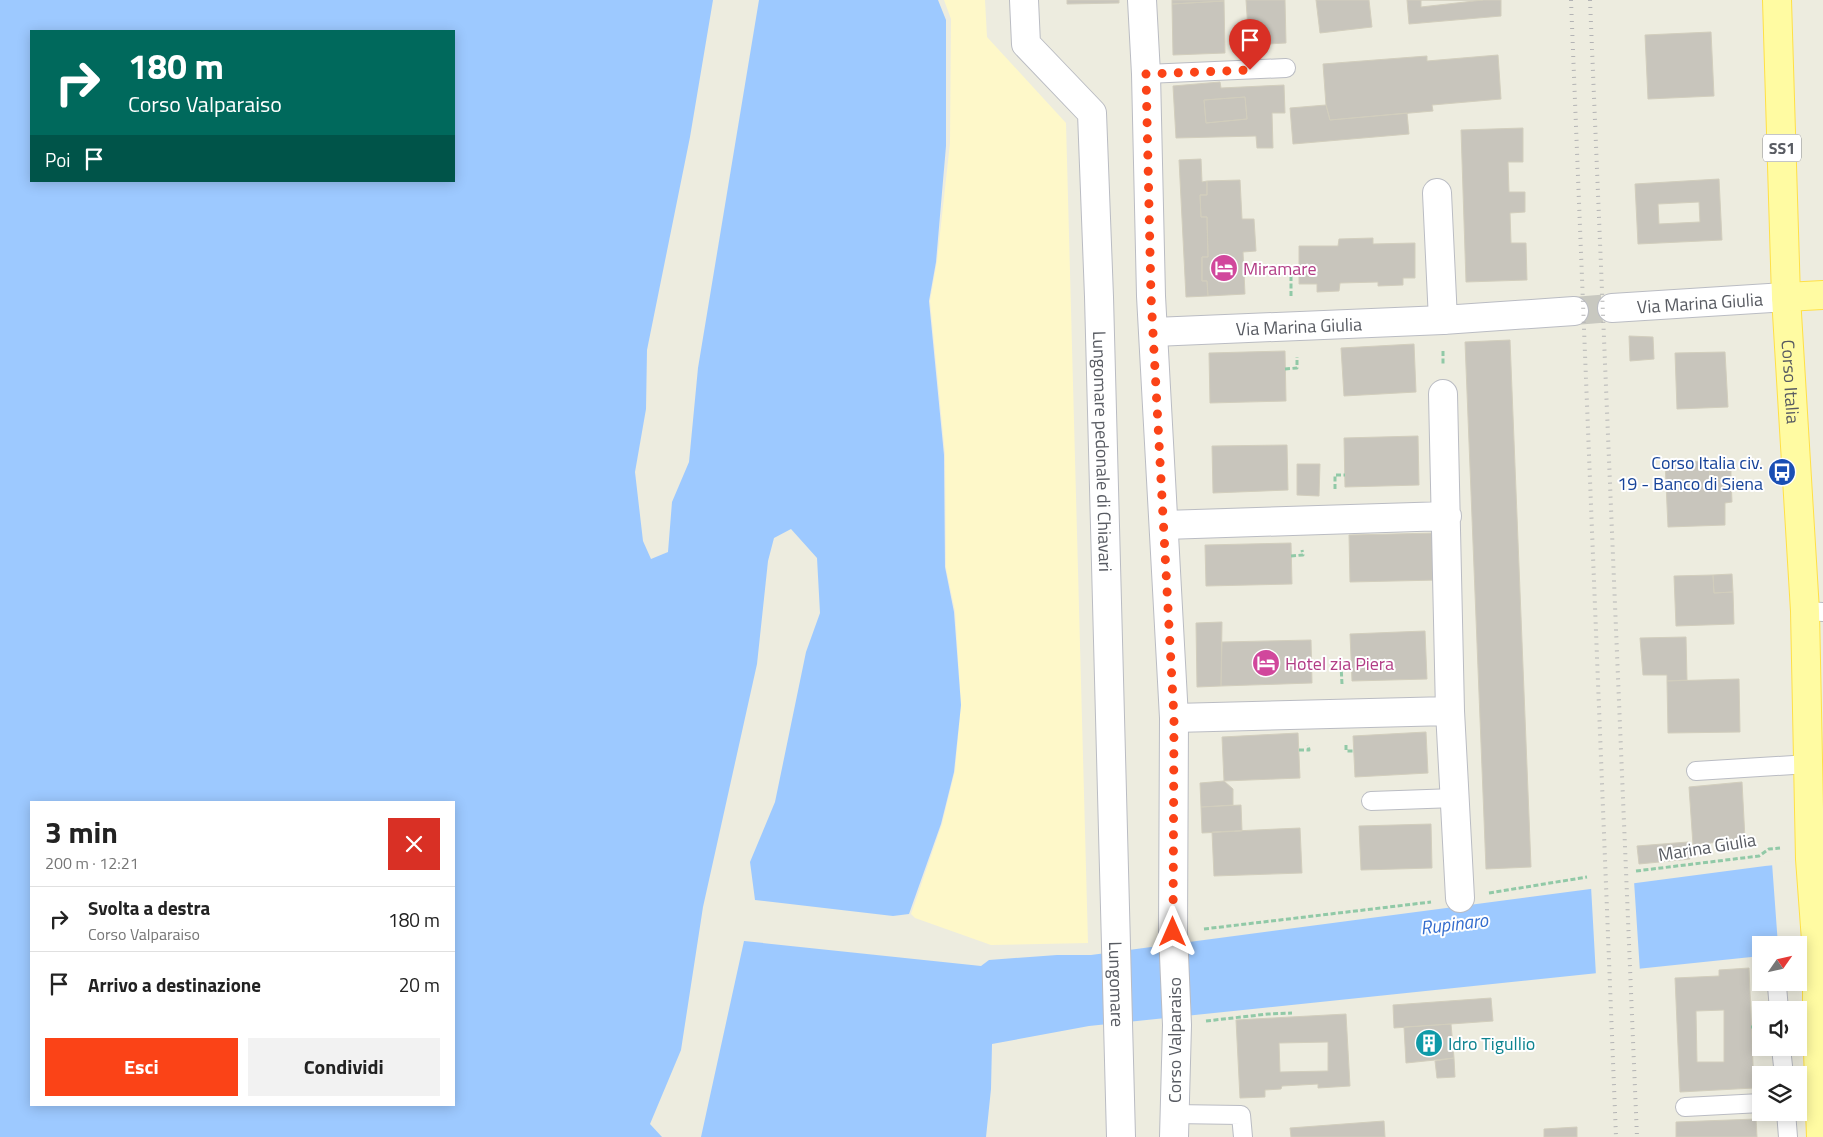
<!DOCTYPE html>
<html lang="it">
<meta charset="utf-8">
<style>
:root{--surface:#fff;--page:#f2f2f2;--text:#222;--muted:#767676;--line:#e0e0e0;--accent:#fb4317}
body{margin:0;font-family:"Titillium Web",sans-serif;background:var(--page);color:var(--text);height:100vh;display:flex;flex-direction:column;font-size:19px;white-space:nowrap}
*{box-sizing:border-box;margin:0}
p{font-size:16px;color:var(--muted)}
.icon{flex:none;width:28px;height:28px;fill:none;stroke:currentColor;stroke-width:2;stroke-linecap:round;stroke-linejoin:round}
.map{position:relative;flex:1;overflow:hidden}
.drawer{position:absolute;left:30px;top:801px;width:425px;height:305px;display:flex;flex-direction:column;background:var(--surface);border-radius:0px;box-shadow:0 2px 12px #0003}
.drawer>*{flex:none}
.guide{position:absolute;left:30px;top:30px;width:425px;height:152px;border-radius:0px;box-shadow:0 2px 12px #0003;background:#00695c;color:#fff;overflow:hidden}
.needle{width:32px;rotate:56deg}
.fabs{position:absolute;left:1752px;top:936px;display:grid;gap:10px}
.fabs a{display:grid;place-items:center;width:55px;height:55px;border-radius:0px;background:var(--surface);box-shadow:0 2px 12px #0003;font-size:25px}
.pin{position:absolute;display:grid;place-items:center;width:42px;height:42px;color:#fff;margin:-51px -21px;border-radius:50% 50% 50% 0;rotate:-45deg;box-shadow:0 0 5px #0007}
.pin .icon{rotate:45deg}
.me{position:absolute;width:55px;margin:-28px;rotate:0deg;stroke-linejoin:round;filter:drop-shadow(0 0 4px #0008)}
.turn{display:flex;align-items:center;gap:18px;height:105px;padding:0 15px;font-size:22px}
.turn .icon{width:65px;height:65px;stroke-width:2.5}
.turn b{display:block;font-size:35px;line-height:42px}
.then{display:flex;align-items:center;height:48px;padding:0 15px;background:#0003;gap:10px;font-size:19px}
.round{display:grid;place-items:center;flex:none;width:52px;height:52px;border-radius:0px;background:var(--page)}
.head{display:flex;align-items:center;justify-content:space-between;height:85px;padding:0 15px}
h1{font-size:30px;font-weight:700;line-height:38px}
.cta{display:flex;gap:10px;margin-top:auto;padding:10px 15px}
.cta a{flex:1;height:58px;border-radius:0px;background:var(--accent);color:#fff;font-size:20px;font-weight:700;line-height:58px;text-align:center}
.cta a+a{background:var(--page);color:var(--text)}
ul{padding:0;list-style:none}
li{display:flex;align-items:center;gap:15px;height:65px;padding:0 15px;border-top:1px solid var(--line)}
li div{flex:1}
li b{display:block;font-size:19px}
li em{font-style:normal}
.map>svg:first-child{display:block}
</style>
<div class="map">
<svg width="1823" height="1137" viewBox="0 0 1823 1137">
<rect width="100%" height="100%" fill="#edecdf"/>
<path fill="#fef8c9" d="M944 0H985L987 37 1066 123 1088 943 991 945 915 918 911 914 942 824 955 771 961 704 955 611 946 568 945 454 930 301 937 261 950 143 951 19Z"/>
<path fill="#9dc9ff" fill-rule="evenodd" d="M0 0H713L690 137 647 350 646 409 635 472 643 541 651 559 668 552 672 502 689 462 698 368 759 0H938L946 20V146L936 262 929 301 944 455 945 567 954 612 961 705 954 772 941 824 909 914 893 916 755 900 750 862 775 802 806 652 820 613 817 558 791 529 774 538 768 561 757 664 703 907 681 1050 650 1124 662 1137H0ZM31 31H454V181H31ZM31 802H454V1105H31Z
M1823 860 1799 945H1761V956L1089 1026 992 1044 991 1089 986 1137H701L744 941 981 966 989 960 1057 955H1091L1765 866Z"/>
<path fill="#edecdf" d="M1823 858V952L1799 954V945H1778L1772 863Z
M1634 881 1640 972 1596 976 1591 886Z"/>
<path fill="#c8c5bc" stroke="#d2cebd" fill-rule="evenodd" d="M1067 0H1119V3L1067 4Z
M1172 0H1224V1L1172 4Z
M1246 0H1285L1286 43 1249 45Z
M1316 0H1369L1372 27 1320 33Z
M1407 0H1501V16L1409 24Z
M1421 0H1483L1421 7Z
M1224 1 1225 53 1173 55 1172 4Z
M1711 32 1714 96 1648 99 1645 35Z
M1498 55 1501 99 1432 105 1433 111 1330 120 1326 105 1323 64 1427 56V61Z
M1220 82 1221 88 1284 85 1285 113H1272L1273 148H1257L1256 136 1176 138 1173 86ZM1245 97 1247 119 1206 123 1204 100Z
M1245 97 1247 119 1206 123 1204 100Z
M1326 105 1330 120 1407 113 1409 134 1293 144 1290 108Z
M1523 128V162H1508L1509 192H1525V212L1510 213 1511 243H1526L1527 280 1466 282 1461 130Z
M1201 159 1202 182 1207 181V195H1200L1201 217H1207L1208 257H1202V281H1207L1208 296 1186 297 1179 160Z
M1719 179 1722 240 1638 244 1635 184Z
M1240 180 1242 219H1254L1256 251 1243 252 1245 294 1208 296 1207 281H1202V257H1208L1207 217H1201L1200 195H1207V181Z
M1699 202 1700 222 1659 224 1658 204Z
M1373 238V244L1415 243V278H1403V285L1378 286V282L1340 283 1339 291 1317 292V284H1299V246H1338L1339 239Z
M1629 336 1653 337 1654 359 1630 361Z
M1510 340 1531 867 1486 869 1465 342Z
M1414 344 1416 392 1344 396 1341 348Z
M1285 351 1286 401 1210 403 1209 353Z
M1725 352 1728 407 1677 409 1675 353Z
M1418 436 1419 485 1345 487 1344 438Z
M1287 445 1288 490 1213 493 1212 446Z
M1731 460V479L1710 480 1709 461Z
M1709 461 1710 480 1731 479 1732 502 1725 503V525L1668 527 1665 462Z
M1297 464H1320L1319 496 1297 495Z
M1437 533 1438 580 1350 582 1349 535Z
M1291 543 1292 584 1206 586 1205 545Z
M1732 574 1733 592 1714 593 1713 575Z
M1713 575 1714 593 1733 592 1734 624 1676 626 1674 576Z
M1222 622 1221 686 1197 687 1196 623Z
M1425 631 1427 679 1352 681 1350 634Z
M1686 637 1687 680 1667 681V675H1643L1640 638Z
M1311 640 1312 683 1221 686 1222 642Z
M1739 679 1740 732 1668 733 1667 681Z
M1426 732 1428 773 1355 777 1353 736Z
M1298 733 1300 778 1224 781 1222 737Z
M1224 781 1233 789V805L1201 807 1200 783Z
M1742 782 1745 839 1693 845 1689 787Z
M1241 805 1242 831 1202 833 1201 807Z
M1431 824 1432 868 1361 870 1359 826Z
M1300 828 1302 873 1214 876 1212 832Z
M1688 842 1690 859 1639 864 1637 846Z
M1749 968 1754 1088 1680 1092 1675 978 1719 976V970Z
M1491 998 1493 1021 1394 1028 1393 1005Z
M1724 1010V1062H1697L1696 1011Z
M1346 1014 1350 1086 1318 1088V1084L1282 1086 1281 1089 1265 1090V1097L1240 1098 1236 1020Z
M1451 1024 1454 1058 1406 1063 1404 1027Z
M1328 1042V1071L1280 1072 1279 1043Z
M1454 1058 1455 1077 1437 1078 1435 1061Z
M1756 1119 1757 1137H1676V1122Z
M1384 1121 1385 1137H1291L1290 1128Z
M1577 1127V1137H1544V1129Z"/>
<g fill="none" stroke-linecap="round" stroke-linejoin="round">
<path stroke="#c8c8c0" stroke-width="28" stroke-dasharray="28 14" stroke-linecap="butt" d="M1574 311 1612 308"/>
<g stroke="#babcc3" stroke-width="20">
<path id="service" d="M1146 74 1286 68
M1805 611 1823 612
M1696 771 1809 764
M1371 801 1455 798
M1777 986 1779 1010
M1781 1048 1784 1075
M1685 1107 1761 1103
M1786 1112 1788 1137
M1173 1114 1241 1115 1243 1137"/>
</g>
<g stroke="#babcc3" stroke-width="30">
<g id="pedestrian">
<path id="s1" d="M1024 0 1026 44 1092 113 1099 297 1121 1137"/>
</g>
</g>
<g stroke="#babcc3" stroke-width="30">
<path id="minor" d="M1437 193 1443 320
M1443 394 1450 711 1460 898
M1164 525 1447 516
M1174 718 1450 711"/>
</g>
<g stroke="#babcc3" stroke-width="30">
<g id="tertiary">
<path d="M1142 0 1146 74 1151 296 1174 718 1173 932 1177 1025 1174 1137"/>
<path id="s2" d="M1612 308 1786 297"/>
<path id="s3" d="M1154 332 1443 320 1574 311"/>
</g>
</g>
<g stroke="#ffe046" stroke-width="30">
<g id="primary">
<path id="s4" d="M1777 0 1786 297 1805 611 1810 859 1817 954V1023L1821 1137"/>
<path d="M1786 297 1823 295"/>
</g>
</g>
<path stroke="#91c9a7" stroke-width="3" stroke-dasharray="5 2.5" stroke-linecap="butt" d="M1291 296V270L1299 271
M1443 351V365
M1285 369 1297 368V357
M1335 489V475H1345
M1291 556 1303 555 1302 550
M1342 684 1341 665 1350 664
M1346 745V751H1354
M1299 750H1309L1308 745
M1636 871 1759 856 1769 849 1780 848
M1489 893 1587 877
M1204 929 1431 902
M1206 1021 1268 1014 1292 1013
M1751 1027H1761"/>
<use href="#service" stroke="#fff" stroke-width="18"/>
<use href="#pedestrian" stroke="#fff" stroke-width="28"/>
<use href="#minor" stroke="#fff" stroke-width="28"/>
<use href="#tertiary" stroke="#fff" stroke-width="28"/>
<use href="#primary" stroke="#fffba2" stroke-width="28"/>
<path stroke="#b4b4b5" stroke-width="4" stroke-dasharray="1 6" stroke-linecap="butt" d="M1571 0 1616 1137
M1590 0 1637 1137"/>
</g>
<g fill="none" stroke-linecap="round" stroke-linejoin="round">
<path stroke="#fb4317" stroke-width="9" stroke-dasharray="0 16.2" d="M1173 932 1174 718 1151 296 1146 74 1250 70"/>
</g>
<defs>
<g id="hotel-disc" transform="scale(1.4375)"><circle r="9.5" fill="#d1479c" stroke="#fff"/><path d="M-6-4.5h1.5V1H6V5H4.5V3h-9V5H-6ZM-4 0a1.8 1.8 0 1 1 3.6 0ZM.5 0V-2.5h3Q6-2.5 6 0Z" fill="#fff"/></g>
<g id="bus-disc" transform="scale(1.4375)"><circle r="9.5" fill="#1a4fb4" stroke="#fff"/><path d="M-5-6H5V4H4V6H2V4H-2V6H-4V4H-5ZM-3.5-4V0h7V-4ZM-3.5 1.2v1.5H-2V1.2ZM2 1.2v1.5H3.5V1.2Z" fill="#fff"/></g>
<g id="building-disc" transform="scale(1.4375)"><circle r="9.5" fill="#0f9aa8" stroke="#fff"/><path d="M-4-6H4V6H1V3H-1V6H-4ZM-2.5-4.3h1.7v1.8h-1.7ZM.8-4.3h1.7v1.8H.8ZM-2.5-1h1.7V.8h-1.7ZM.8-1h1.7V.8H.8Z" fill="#fff"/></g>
</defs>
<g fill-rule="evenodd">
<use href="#hotel-disc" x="1224" y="268"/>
<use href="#bus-disc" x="1782" y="472"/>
<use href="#hotel-disc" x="1266" y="663"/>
<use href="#building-disc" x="1429" y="1043"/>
</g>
<g text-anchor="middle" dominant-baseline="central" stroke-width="4" stroke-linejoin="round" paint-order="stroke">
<rect fill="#fff" stroke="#8a8c91" stroke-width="1" x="1763" y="134.5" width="38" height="27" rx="4"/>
<g font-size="16" font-weight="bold" fill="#585b62">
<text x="1782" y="148">SS1</text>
</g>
<g font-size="18" fill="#b23c85" stroke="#fff" text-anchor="start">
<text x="1243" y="268">Miramare</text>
<text x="1285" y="663">Hotel zia Piera</text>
</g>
<g font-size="18" fill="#585b62" stroke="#fff">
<text stroke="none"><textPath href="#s2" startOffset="88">Via Marina Giulia</textPath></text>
<text stroke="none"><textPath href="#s3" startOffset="145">Via Marina Giulia</textPath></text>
<text stroke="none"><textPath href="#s4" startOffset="382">Corso Italia</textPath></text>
<text stroke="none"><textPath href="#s1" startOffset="478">Lungomare pedonale di Chiavari</textPath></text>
<text transform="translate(1707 847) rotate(-9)">Marina Giulia</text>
<text stroke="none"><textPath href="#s1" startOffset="1011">Lungomare</textPath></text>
<text transform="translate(1174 1040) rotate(-90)">Corso Valparaiso</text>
</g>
<g font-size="18" fill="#164399" stroke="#fff" text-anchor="end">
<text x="1763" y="462">Corso Italia civ.<tspan x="1763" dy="21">19 - Banco di Siena</tspan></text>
</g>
<g font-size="18" fill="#0d838f" stroke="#fff" text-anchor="start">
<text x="1448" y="1043">Idro Tigullio</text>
</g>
<g font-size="19" font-style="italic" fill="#346dce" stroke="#fff">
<text transform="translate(1454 923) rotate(-7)">Rupinaro</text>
</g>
</g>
</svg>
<div class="fabs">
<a><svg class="needle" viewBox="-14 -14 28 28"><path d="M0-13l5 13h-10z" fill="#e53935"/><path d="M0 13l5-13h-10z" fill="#767676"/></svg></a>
<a><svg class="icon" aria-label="sound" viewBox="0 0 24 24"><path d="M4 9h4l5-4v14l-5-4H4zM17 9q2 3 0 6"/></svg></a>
<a><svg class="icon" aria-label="layers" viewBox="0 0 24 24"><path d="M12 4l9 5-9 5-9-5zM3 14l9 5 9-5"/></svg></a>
</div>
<div class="pin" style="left:1250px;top:70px;background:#d93025"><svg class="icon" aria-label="arrive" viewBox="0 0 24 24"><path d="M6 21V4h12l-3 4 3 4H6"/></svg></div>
<svg class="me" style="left:1173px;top:932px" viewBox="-20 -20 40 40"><path d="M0-17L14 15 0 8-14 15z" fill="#fb4317" stroke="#fff" stroke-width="4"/></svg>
<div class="guide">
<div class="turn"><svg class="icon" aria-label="right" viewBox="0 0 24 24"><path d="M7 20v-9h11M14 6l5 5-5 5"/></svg><div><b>180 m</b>Corso Valparaiso</div></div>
<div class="then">Poi<svg class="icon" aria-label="arrive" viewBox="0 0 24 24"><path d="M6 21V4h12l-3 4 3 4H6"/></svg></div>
</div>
<section class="drawer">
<div class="head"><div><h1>3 min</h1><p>200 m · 12:21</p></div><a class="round" style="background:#d93025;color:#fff"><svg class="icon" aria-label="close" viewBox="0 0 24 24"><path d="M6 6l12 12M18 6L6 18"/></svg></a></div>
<ul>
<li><svg class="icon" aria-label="right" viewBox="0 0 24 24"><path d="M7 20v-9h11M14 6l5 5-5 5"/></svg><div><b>Svolta a destra</b><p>Corso Valparaiso</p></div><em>180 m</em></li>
<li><svg class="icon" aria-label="arrive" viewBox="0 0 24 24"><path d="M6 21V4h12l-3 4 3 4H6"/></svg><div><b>Arrivo a destinazione</b></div><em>20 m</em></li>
</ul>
<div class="cta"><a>Esci</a><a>Condividi</a></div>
</section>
</div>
